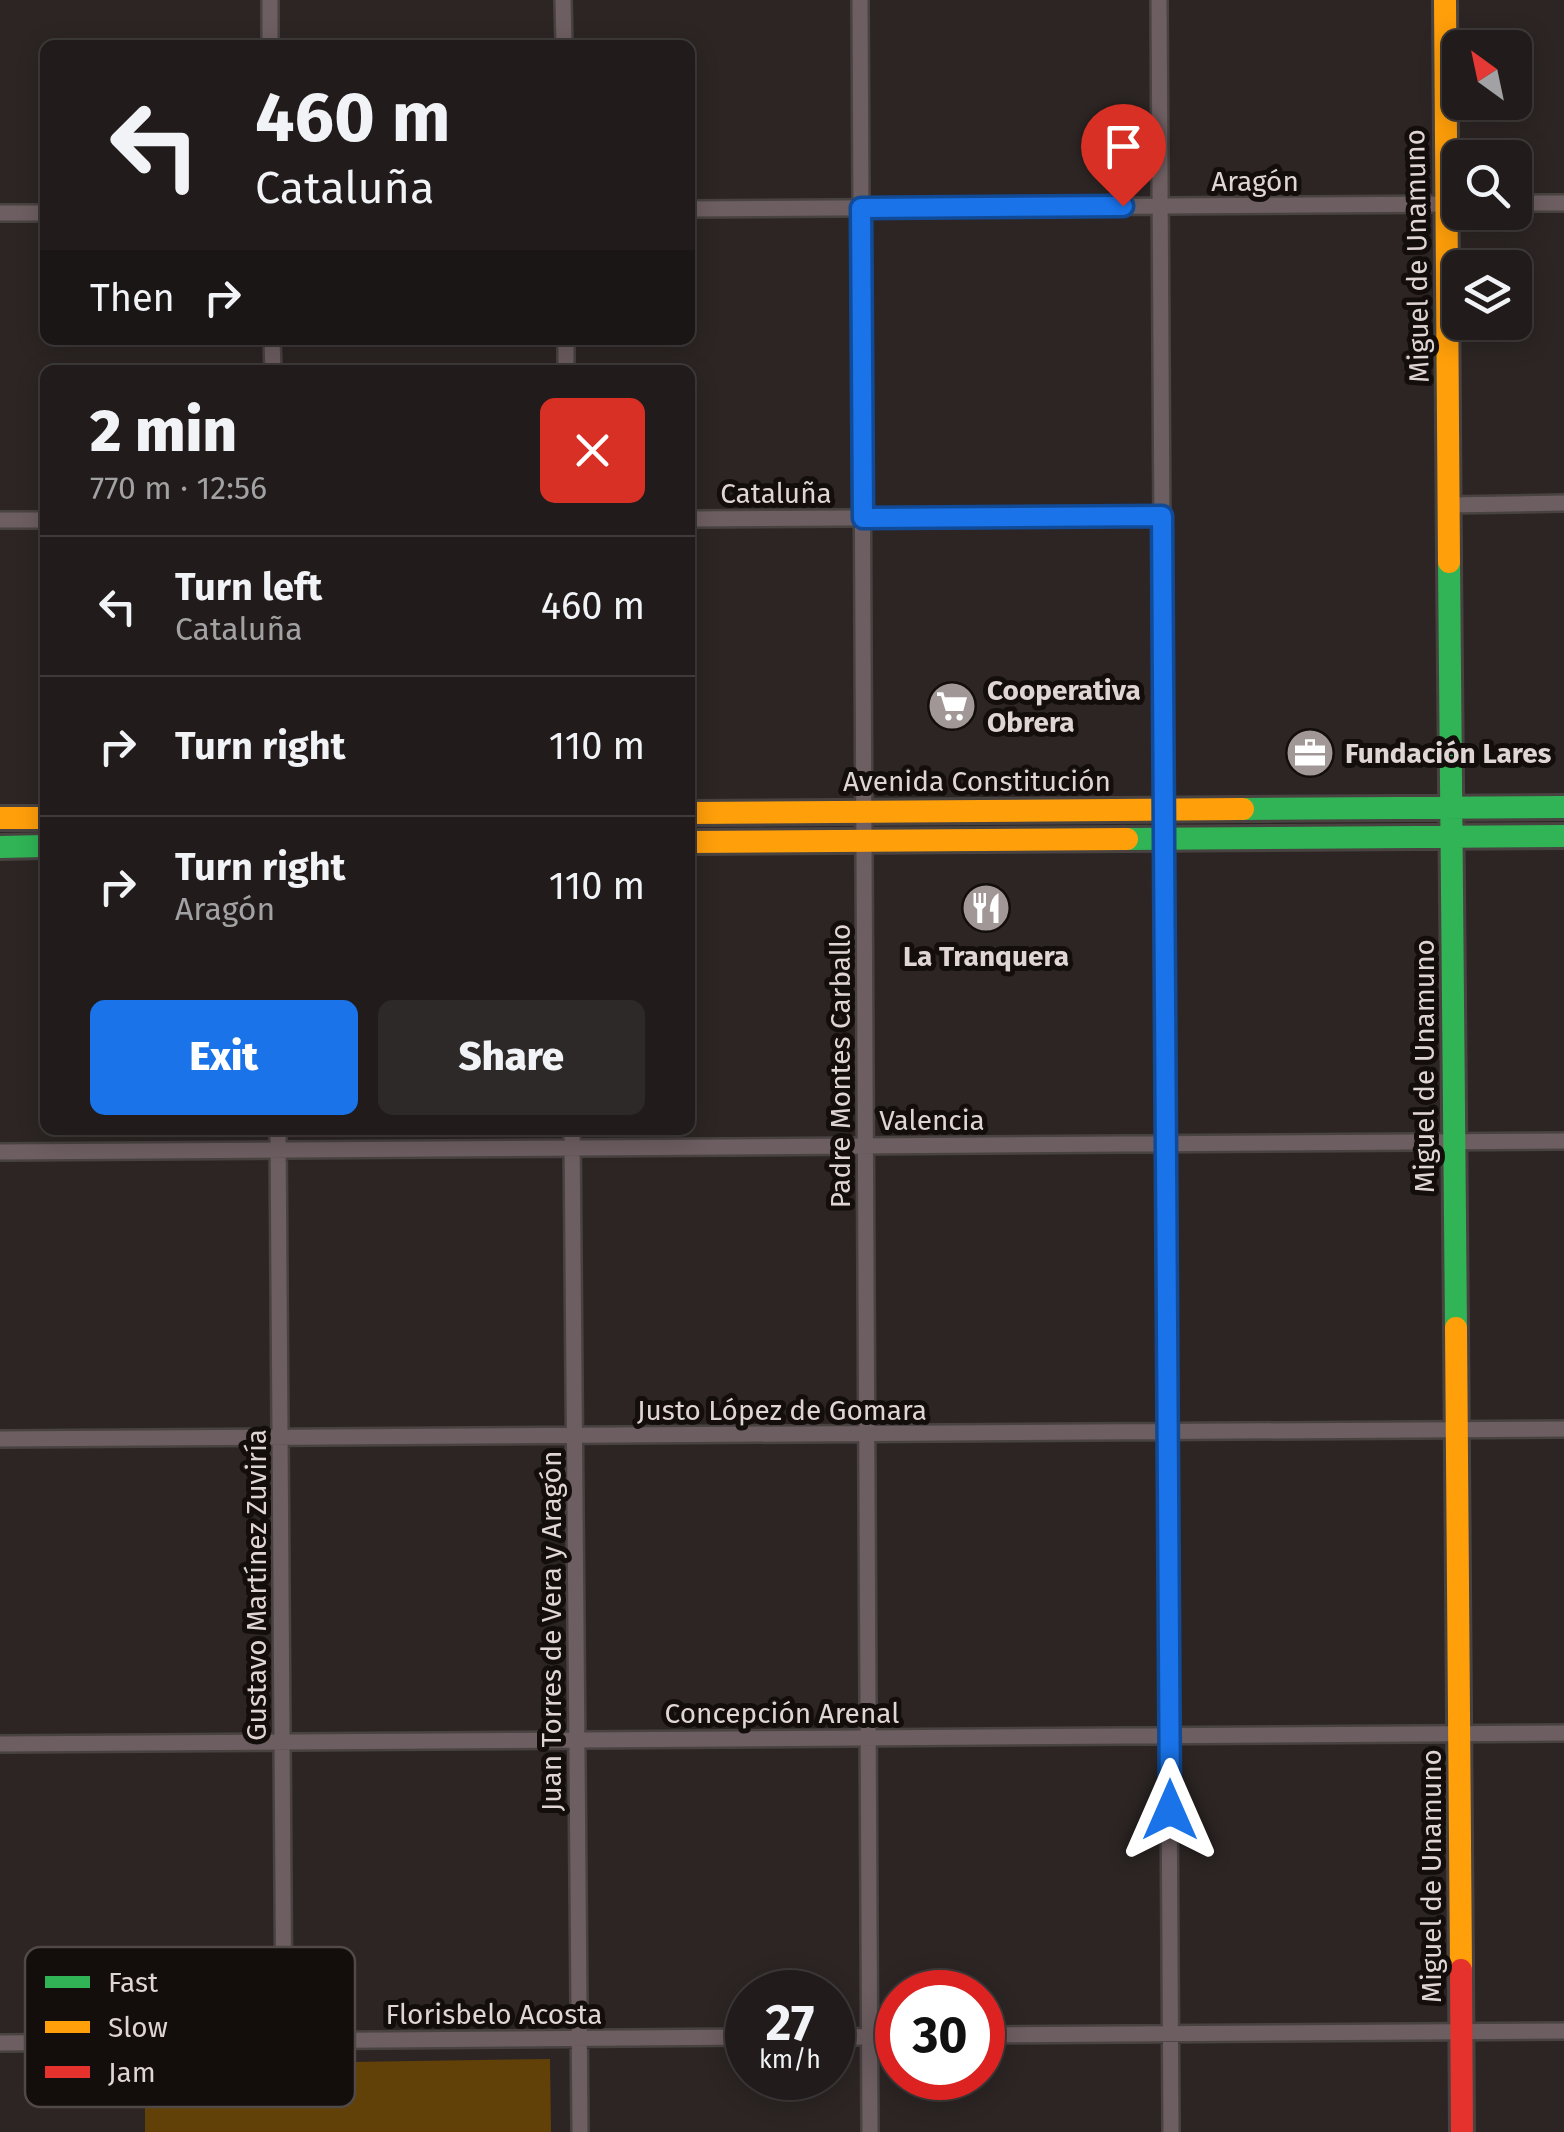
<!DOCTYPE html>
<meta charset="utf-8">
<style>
:root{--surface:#211c1b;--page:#2d2928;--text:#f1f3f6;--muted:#a2a1a3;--line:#3e3a3a;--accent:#1a73e8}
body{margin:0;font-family:"Fira Sans",sans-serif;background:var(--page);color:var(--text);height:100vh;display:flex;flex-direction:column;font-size:38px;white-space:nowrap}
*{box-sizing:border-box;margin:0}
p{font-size:32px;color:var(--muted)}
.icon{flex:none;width:55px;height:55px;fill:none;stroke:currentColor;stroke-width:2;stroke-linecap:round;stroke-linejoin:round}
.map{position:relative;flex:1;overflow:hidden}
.details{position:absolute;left:40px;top:365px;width:655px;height:770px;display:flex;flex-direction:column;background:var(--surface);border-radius:15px;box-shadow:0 5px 25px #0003,0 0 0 2px var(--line)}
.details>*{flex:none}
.hud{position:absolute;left:40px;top:40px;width:655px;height:305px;border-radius:15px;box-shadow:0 5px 25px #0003,0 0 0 2px var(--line);background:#211c1b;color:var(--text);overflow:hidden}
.needle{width:65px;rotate:327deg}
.controls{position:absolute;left:1442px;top:30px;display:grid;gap:20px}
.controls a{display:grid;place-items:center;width:90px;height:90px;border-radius:15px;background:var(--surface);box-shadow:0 5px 25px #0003,0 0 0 2px var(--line);font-size:50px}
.speed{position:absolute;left:725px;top:1970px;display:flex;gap:20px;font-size:50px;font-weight:700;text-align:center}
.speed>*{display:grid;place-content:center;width:130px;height:130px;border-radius:50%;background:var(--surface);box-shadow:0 5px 25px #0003,0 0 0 2px var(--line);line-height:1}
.speed small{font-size:25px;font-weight:400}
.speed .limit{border:15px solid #d22;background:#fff;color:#111}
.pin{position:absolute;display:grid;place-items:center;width:85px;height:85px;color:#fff;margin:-102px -42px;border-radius:50% 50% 50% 0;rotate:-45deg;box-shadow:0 0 10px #0007}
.pin .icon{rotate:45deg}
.me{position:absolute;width:110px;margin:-55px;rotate:0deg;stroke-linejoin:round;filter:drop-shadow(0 0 8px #0008)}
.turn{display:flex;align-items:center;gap:35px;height:210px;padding:0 50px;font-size:45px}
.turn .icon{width:130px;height:130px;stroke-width:2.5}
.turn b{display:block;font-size:70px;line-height:85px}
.then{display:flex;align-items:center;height:95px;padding:0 50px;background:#0003;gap:20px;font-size:38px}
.round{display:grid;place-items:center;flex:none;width:105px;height:105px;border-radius:15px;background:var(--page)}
.head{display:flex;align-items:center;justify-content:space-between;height:170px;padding:0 50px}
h1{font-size:60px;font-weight:800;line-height:75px}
.action{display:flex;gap:20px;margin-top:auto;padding:20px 50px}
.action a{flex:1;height:115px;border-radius:15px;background:var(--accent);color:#fff;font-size:40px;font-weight:800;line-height:115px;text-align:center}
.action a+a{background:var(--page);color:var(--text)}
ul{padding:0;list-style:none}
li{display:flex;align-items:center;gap:30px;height:140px;padding:0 50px;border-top:2px solid var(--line)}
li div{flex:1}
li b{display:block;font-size:38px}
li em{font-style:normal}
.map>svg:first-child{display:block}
</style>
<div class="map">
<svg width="1564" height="2132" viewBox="0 0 1564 2132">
<rect width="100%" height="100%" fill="#2c2524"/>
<path fill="#614107" d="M550 2059 551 2132H145V2065Z"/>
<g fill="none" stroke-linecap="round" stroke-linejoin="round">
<g stroke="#484241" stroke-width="20">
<path id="street" d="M270 0V45
M563 0 564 45
M860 0 870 2132
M1159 0 1171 2132
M1515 203H1564
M690 209 1460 204
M0 213H45
M272 340 273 370
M566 340V370
M1450 505 1564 503
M690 519 1162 516
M0 520H45
M278 1130 284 2041
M572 1130 580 2132
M0 1152 1564 1141
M0 1439 1564 1429
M0 1744 1564 1733
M982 2035 1564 2031
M832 2037 898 2036
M0 2043 748 2037"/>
</g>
<g stroke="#484241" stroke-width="28">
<path id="fast" d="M1449 562 1456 1328
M1243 809 1564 807
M1127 839 1564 836
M0 847 45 846"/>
</g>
<g stroke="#484241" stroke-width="28">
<path id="slow" d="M1445 0 1449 562
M690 813 1243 809
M0 818H45
M690 842 1127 839
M1456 1328 1461 1970"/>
</g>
<g stroke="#484241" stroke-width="28">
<path id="jam" d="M1461 1970 1462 2132"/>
</g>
<use href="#street" stroke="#6d5e61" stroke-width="15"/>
<use href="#fast" stroke="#30b455" stroke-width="22"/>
<use href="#slow" stroke="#ff9f0a" stroke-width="22"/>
<use href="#jam" stroke="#e5322d" stroke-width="22"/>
</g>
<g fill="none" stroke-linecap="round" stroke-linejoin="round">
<g stroke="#114b97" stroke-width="25">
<path id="route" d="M1123 206 861 208 863 518 1162 516 1170 1810"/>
</g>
<use href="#route" stroke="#1a73e8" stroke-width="18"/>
</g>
<defs>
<g id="supermarket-disc" transform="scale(2.5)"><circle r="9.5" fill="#a09796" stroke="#130d0c"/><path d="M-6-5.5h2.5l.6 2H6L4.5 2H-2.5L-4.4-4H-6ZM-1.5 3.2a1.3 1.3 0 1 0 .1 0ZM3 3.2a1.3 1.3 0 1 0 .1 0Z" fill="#fff"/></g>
<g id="office-disc" transform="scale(2.5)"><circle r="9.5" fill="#a09796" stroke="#130d0c"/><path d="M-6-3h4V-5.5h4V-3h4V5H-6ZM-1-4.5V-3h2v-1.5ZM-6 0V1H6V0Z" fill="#fff"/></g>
<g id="restaurant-disc" transform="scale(2.5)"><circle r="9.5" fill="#a09796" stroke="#130d0c"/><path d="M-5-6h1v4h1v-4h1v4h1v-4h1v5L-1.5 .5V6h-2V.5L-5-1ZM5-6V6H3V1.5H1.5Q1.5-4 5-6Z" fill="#fff"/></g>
</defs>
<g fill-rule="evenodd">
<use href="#supermarket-disc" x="952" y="706"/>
<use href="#office-disc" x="1310" y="753"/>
<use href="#restaurant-disc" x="986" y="908"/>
</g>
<g text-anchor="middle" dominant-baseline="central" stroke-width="10" stroke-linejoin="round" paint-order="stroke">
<g font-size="28" fill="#dfd5d4" stroke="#130d0c">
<text x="1255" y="181">Aragón</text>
<text transform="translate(1417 256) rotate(-91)">Miguel de Unamuno</text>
<text x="776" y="493">Cataluña</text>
<text x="977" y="781">Avenida Constitución</text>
<text transform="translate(840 1066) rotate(-90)">Padre Montes Carballo</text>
<text transform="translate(1424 1066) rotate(-90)">Miguel de Unamuno</text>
<text x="932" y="1120">Valencia</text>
<text x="782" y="1410">Justo López de Gomara</text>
<text transform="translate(256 1585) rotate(-90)">Gustavo Martínez Zuviría</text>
<text transform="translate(551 1631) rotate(-90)">Juan Torres de Vera y Aragón</text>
<text x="782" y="1713">Concepción Arenal</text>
<text transform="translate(1431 1876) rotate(-90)">Miguel de Unamuno</text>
<text x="494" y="2014">Florisbelo Acosta</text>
</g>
<g font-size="28" font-weight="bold" fill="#dfd5d4" stroke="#130d0c" text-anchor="start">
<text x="987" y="690">Cooperativa<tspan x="987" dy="32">Obrera</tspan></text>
<text x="1345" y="753">Fundación Lares</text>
<text x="986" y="956" text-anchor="middle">La Tranquera</text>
</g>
</g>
<rect x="25" y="1947" width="330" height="160" rx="15" fill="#130d0c" stroke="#504948" stroke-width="2.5"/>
<rect x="45" y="1976" width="45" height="12" fill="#30b455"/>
<rect x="45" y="2021" width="45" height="12" fill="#ff9f0a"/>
<rect x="45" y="2066" width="45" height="12" fill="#e5322d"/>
<g font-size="28" fill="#dfd5d4">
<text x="108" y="1992">Fast</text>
<text x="108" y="2037">Slow</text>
<text x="108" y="2082">Jam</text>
</g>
</svg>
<div class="controls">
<a><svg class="needle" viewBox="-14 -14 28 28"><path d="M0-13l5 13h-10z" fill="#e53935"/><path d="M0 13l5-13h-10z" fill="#a2a1a3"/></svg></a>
<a><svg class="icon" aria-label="search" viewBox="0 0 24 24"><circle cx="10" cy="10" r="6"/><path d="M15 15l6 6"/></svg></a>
<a><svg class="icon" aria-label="layers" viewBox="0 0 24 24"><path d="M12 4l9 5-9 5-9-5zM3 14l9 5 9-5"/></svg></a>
</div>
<div class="speed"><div>27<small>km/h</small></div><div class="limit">30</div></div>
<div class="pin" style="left:1123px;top:206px;background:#d93025"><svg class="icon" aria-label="arrive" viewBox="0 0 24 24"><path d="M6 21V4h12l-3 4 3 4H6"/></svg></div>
<svg class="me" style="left:1170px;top:1810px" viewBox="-20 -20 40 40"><path d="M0-17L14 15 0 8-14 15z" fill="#1a73e8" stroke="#fff" stroke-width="4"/></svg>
<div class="hud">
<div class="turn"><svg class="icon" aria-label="left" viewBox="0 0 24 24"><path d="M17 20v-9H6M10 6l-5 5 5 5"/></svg><div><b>460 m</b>Cataluña</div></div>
<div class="then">Then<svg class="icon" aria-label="right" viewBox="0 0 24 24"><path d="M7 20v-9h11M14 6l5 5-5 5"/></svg></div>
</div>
<section class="details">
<div class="head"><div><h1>2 min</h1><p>770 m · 12:56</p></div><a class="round" style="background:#d93025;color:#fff"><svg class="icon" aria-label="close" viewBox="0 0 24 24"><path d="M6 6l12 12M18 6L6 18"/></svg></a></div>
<ul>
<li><svg class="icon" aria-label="left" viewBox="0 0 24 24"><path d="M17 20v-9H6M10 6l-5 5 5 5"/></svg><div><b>Turn left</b><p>Cataluña</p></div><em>460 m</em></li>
<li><svg class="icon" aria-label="right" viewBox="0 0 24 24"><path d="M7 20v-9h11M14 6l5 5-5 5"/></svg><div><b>Turn right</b></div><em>110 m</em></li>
<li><svg class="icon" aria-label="right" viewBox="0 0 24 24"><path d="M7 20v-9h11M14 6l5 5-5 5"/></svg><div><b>Turn right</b><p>Aragón</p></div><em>110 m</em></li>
</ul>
<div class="action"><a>Exit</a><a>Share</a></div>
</section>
</div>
